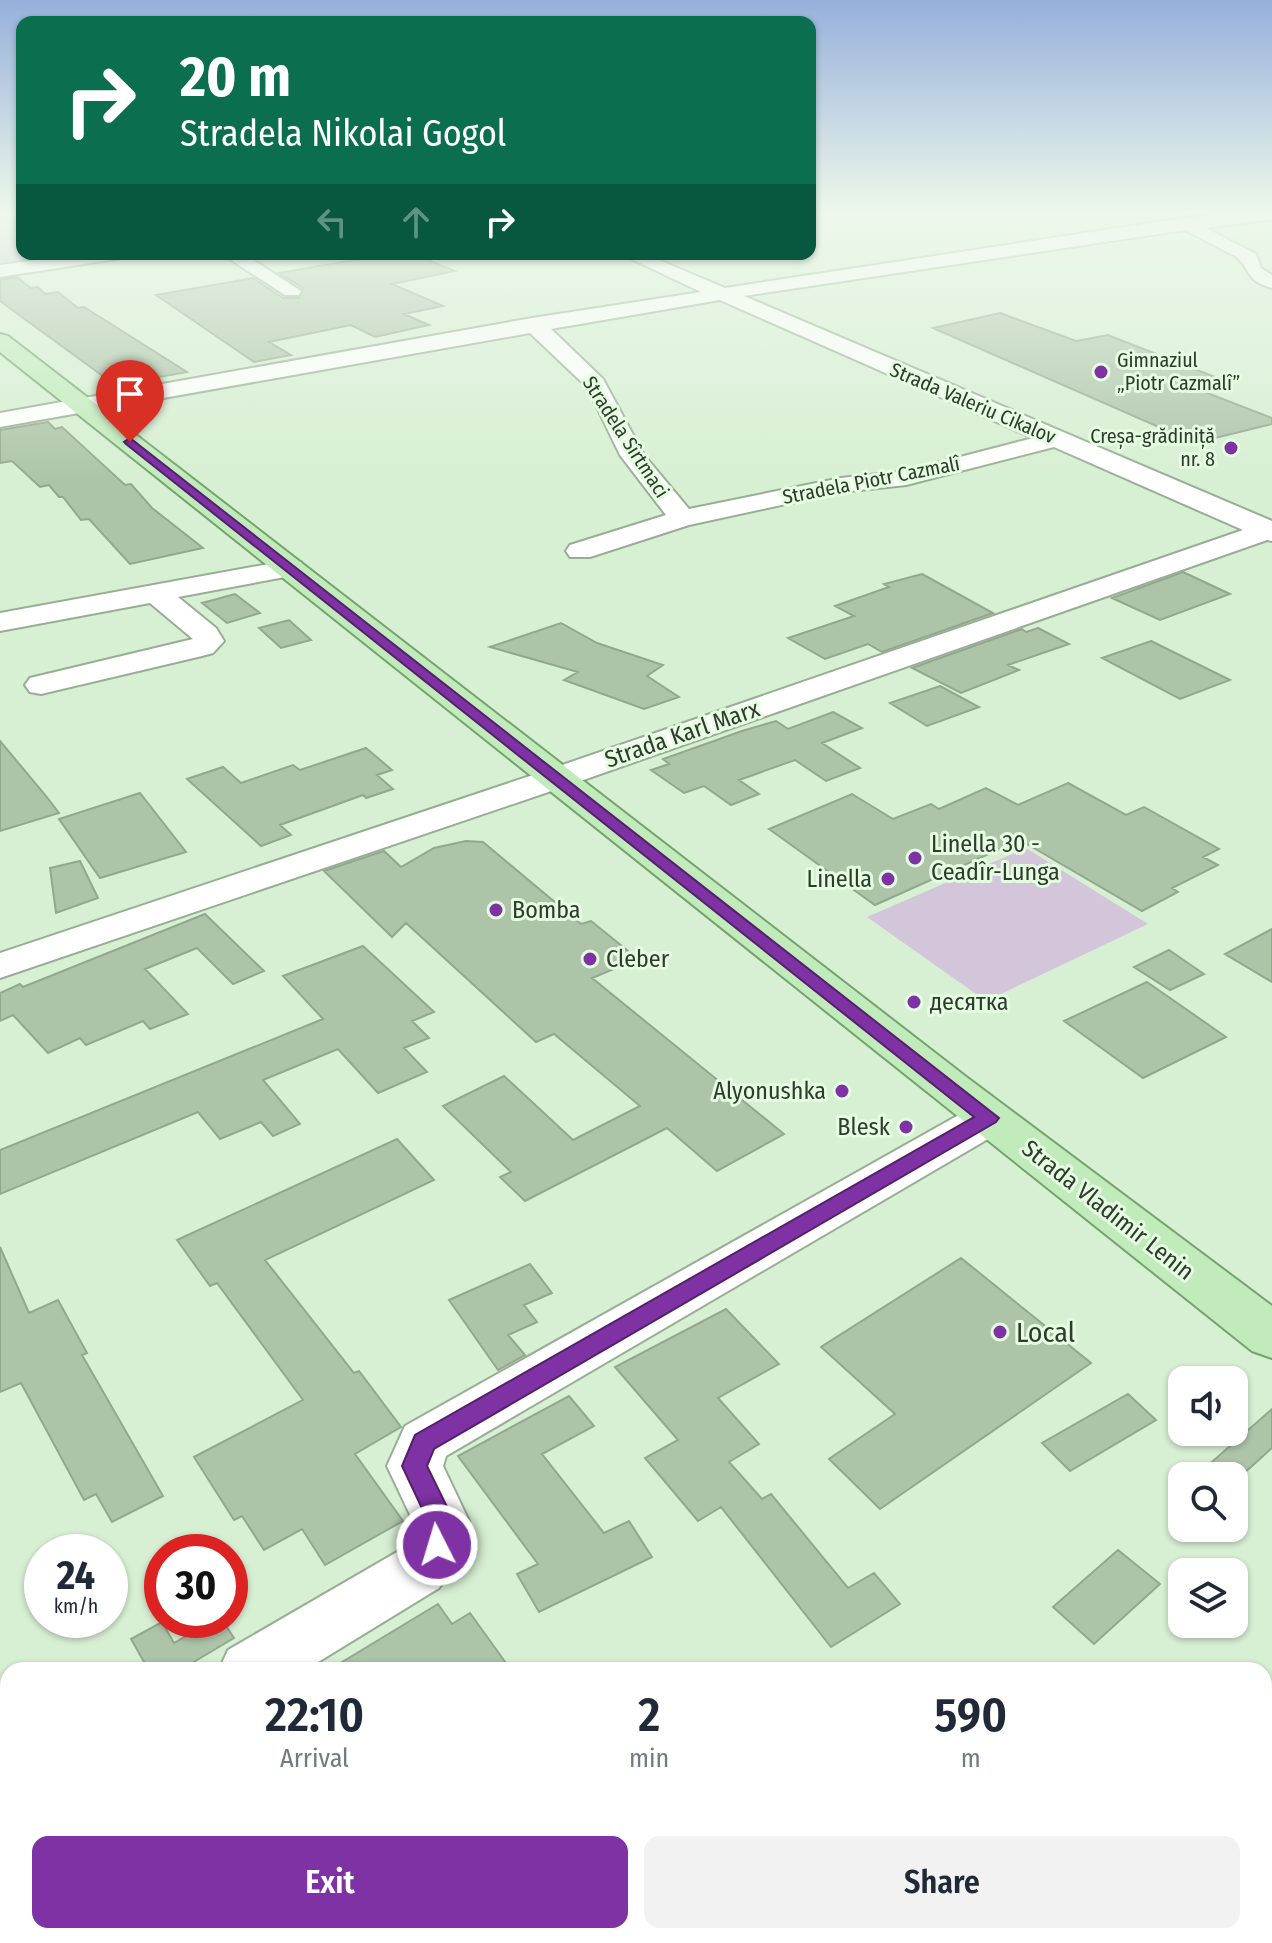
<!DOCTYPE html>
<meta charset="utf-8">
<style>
:root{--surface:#fff;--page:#f2f2f3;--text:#1f2937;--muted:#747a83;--accent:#7f32a3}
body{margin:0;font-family:"Fira Sans Condensed",sans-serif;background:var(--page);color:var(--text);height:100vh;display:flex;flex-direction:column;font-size:30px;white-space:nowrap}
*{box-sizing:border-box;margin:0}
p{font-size:26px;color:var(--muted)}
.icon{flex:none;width:44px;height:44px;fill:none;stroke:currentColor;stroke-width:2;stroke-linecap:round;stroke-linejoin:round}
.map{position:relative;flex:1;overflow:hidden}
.details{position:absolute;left:0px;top:1662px;width:1272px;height:282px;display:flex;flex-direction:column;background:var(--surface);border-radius:24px 24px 0 0;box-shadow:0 2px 6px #0004}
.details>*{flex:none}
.guide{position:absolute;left:16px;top:16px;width:800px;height:244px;border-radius:16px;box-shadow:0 2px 6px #0004;background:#0b6e4f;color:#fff;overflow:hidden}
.controls{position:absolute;left:1168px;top:1366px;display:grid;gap:16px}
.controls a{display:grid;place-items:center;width:80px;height:80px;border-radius:16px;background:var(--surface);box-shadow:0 2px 6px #0004;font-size:40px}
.speed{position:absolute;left:24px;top:1534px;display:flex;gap:16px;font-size:40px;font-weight:700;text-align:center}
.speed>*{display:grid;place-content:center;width:104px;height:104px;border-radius:50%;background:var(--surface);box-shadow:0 2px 6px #0004;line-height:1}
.speed small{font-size:20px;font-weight:400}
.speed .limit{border:12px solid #d22;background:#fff;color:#111}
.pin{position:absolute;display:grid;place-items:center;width:68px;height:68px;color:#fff;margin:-82px -34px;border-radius:50% 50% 50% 0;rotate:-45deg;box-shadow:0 0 8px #0007}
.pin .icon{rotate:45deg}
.me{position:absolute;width:88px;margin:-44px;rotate:355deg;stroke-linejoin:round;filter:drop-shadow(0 0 6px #0008)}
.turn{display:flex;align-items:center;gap:28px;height:168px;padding:0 32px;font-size:36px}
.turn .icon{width:104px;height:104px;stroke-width:2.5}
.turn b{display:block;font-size:56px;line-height:68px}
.lanes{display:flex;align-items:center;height:76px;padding:0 32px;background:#0003;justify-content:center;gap:40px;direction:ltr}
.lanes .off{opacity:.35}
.eta{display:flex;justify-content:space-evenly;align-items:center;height:136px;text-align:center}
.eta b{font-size:48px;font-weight:600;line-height:56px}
.cta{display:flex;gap:16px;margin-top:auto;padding:16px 32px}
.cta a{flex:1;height:92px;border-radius:16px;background:var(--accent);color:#fff;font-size:32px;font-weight:600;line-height:92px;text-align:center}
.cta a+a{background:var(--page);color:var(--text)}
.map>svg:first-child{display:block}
</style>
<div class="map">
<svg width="1272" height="1943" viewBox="0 0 1272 1943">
<rect width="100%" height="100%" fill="#d7efd3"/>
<path fill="#d3c5da" d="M0 210H22V254H86L0 267Z
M1026 848 1148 924 986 1001 867 917Z"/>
<path fill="#adc4a9" stroke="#92a88e" stroke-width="2" d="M388 254H412L455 271 392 284 443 306 404 314 429 325 375 337 351 325 269 342 291 355 254 362 156 295 253 278 283 298H299L303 288 279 273Z
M17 277 31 288 38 287 45 294 58 292 78 308 84 307 187 372 115 385 0 301V280Z
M1000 313 1076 341 1108 335 1215 377 1184 384 1272 418V424L1195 443 933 328Z
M48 422 55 429 62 427 125 485 131 484 152 508 203 548 130 564 89 519 81 520 63 497H59L49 485 40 487 12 461 0 463V430Z
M1183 572 1230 594 1160 620 1112 598Z
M922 574 993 613 882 652 868 644 825 659 788 638 854 616 835 606 889 587 884 584Z
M235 594 260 613 227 623 202 603Z
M289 620 311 640 281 648 259 628Z
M561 623 597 643 663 665 647 676 679 697 644 709 564 680 578 672 490 647Z
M1038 628 1069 644 1008 665 1019 670 961 693 912 668 1022 629 1026 632Z
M1151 641 1230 680 1180 699 1102 658Z
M940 686 979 707 927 726 890 703Z
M833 712 862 728 822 743 860 768 826 781 795 760 739 780 759 794 731 805 704 786 684 793 651 770 669 764 663 759 742 731 776 721 788 729Z
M0 741 46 796 59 813 0 831Z
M366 748 392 770 377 775 393 789 366 798 363 795 280 825 291 835 261 846 187 779 223 767 241 783 293 765 300 770Z
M1068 783 1126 815 1144 807 1219 849 1203 857 1218 865 1172 888 1178 892 1142 911 1020 840 875 905 769 829 852 794 893 819 931 804 939 809 986 788 1018 805Z
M140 793 186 852 100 878 59 819Z
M466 841 483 842 581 924 591 921 638 959 592 978 784 1134 717 1171 667 1128 525 1201 500 1177 511 1172 443 1106 504 1076 573 1140 640 1106 554 1034 536 1042 406 923 392 937 324 871 384 851 401 867 434 848Z
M80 861 98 898 56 913 50 868Z
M205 914 264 971 233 984 197 948 145 969 188 1014 150 1029 143 1021 86 1045 80 1038 48 1053 13 1015 0 1021V993L20 984 23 987Z
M1272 929V982L1225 954Z
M363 946 434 1012 412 1021 429 1038 404 1048 427 1072 378 1093 338 1049 263 1080 300 1124 273 1136 261 1122 220 1139 198 1112 0 1194V1150L323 1019 283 976Z
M1169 950 1204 974 1170 990 1134 967Z
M1147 982 1226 1037 1143 1078 1064 1021Z
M397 1139 434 1180 265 1260 354 1373 359 1371 401 1427 355 1454 403 1521 325 1565 302 1529 264 1550 242 1516 234 1520 194 1457 303 1400 217 1283 210 1286 177 1240Z
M0 1247 29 1313 58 1300 87 1353 82 1355 163 1496 112 1522 96 1494 84 1500 21 1383 0 1392Z
M961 1258 1091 1363 880 1509 829 1459 895 1414 821 1347Z
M530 1264 552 1293 524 1305 537 1322 508 1335 525 1355 498 1370 449 1300Z
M726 1309 779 1364 718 1398 759 1444 729 1462 762 1499 771 1494 848 1588 874 1573 900 1604 831 1647 721 1507 698 1521 645 1458 678 1440 615 1367Z
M1128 1394 1156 1420 1070 1471 1042 1443Z
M569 1396 594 1426 542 1454 604 1533 629 1521 652 1557 539 1612 517 1574 538 1564 458 1456Z
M1272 1409V1448L1241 1476H1196Z
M1118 1550 1160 1584 1094 1644 1053 1607Z
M438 1604 452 1624 470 1613 511 1670H329Z
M213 1620H222L234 1638 187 1666 190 1670H130L144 1662 131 1639 162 1622 174 1643Z"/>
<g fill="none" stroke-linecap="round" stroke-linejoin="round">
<g stroke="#98ae94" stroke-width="4">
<path id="minor" d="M1272 210V219L1206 228 1256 254 1261 268 1272 275V288C1243 280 1251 267 1235 256L1185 230 744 296 1272 521V541L1267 540 569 785 0 978V953L545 771 1243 530 1054 447 906 485 841 492 689 525 590 557H570L566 551 570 545 666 515 620 455 587 387 530 333 0 427V413L532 318 701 292 621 254H645L725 288 1183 218ZM720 300 1033 438 906 471 841 478 689 509 644 455 603 379 551 329Z
M79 254H125L116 259 0 277V265Z
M222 254H244L301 291 299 295H285Z
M291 560 301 562 305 568 301 574 178 597 216 628 224 641 213 653 202 656 41 694 30 692 25 685 30 678 193 639 150 603 0 631V613Z
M989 1103 1005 1107 1011 1118 1005 1129 446 1456 443 1466 469 1521 466 1545 439 1588 305 1670H219L228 1650 397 1552 410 1536 413 1521 387 1466 405 1426 973 1107Z
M8 1780V1848L0 1851V1784Z"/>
</g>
<g stroke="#74a46c" stroke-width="4">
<path id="major" d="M0 334 8 336 965 1076 1272 1306V1358L1252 1351 0 352Z"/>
</g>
<use href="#minor" fill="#fff" fill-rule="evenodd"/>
<use href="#major" fill="#c1ebbb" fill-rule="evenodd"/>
</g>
<linearGradient id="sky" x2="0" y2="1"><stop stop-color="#96b0db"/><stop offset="0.44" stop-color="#edf8eb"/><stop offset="1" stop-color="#edf8eb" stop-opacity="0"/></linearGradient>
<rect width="1272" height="482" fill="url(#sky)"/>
<path fill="#7f32a3" stroke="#53206a" stroke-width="2" d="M130 438 999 1118 996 1122 434 1449 427 1466 454 1521 446 1553 437 1556 428 1553 424 1545 428 1521 402 1466 415 1435 974 1117 126 444 124 442Z"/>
<g fill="#7f32a3" stroke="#e4fce0" stroke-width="3">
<circle cx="1101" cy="372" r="8"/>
<circle cx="1231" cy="448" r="8"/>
<circle cx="915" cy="858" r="8"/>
<circle cx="888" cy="879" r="8"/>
<circle cx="496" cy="910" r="8"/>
<circle cx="590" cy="959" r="8"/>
<circle cx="914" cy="1002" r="8"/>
<circle cx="842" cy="1091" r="8"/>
<circle cx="906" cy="1127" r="8"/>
<circle cx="1000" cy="1332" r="8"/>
</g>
<g text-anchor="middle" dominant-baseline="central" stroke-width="6" stroke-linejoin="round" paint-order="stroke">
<g font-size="20" fill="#303a2f" stroke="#e4fce0" text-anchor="start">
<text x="1117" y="360">Gimnaziul<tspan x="1117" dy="23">„Piotr Cazmalî”</tspan></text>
<text x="1215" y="436" text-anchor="end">Creșa-grădiniță<tspan x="1215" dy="23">nr. 8</tspan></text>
</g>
<g font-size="20" fill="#303a2f" stroke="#e4fce0">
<text transform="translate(973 403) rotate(23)">Strada Valeriu Cikalov</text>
<text transform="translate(626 437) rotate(57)">Stradela Sîrtmaci</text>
<text transform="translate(871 480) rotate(-11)">Stradela Piotr Cazmalî</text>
</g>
<g font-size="24" fill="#303a2f" stroke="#e4fce0">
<text transform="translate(682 734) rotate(-19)">Strada Karl Marx</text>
<text transform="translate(1108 1210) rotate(38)">Strada Vladimir Lenin</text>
</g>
<g font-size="24" fill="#303a2f" stroke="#e4fce0" text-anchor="start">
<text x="931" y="844">Linella 30 -<tspan x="931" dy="28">Ceadîr-Lunga</tspan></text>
<text x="872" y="879" text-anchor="end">Linella</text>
<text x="512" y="910">Bomba</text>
<text x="606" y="959">Cleber</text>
<text x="930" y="1002">десятка</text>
<text x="826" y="1091" text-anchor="end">Alyonushka</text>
<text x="890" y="1127" text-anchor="end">Blesk</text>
</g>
<g font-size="28" fill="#303a2f" stroke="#e4fce0" text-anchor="start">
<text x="1016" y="1332">Local</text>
</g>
</g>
</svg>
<div class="controls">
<a><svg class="icon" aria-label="sound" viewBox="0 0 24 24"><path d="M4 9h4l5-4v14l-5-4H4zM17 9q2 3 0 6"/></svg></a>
<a><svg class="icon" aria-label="search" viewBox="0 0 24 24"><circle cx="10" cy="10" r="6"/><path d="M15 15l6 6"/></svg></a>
<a><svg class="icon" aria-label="layers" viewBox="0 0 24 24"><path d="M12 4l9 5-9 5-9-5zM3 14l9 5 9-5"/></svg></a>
</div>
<div class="speed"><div>24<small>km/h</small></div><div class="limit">30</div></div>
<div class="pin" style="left:130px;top:442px;background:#d93025"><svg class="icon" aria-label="arrive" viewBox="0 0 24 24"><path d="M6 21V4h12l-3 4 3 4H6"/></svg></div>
<svg class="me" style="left:437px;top:1545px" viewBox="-20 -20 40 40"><circle r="17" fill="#7f32a3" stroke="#fff" stroke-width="3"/><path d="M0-11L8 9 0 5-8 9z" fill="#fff"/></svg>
<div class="guide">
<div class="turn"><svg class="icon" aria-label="right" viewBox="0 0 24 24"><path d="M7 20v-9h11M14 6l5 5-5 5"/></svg><div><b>20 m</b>Stradela Nikolai Gogol</div></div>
<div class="lanes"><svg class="icon off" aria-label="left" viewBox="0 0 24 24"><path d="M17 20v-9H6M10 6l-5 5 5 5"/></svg><svg class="icon off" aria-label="ahead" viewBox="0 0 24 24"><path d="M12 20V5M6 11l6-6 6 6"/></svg><svg class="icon" aria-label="right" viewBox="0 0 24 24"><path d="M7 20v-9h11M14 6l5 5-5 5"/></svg></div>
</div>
<section class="details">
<div class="eta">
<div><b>22:10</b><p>Arrival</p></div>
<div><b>2</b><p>min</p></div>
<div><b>590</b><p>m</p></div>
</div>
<div class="cta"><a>Exit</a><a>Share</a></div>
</section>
</div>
